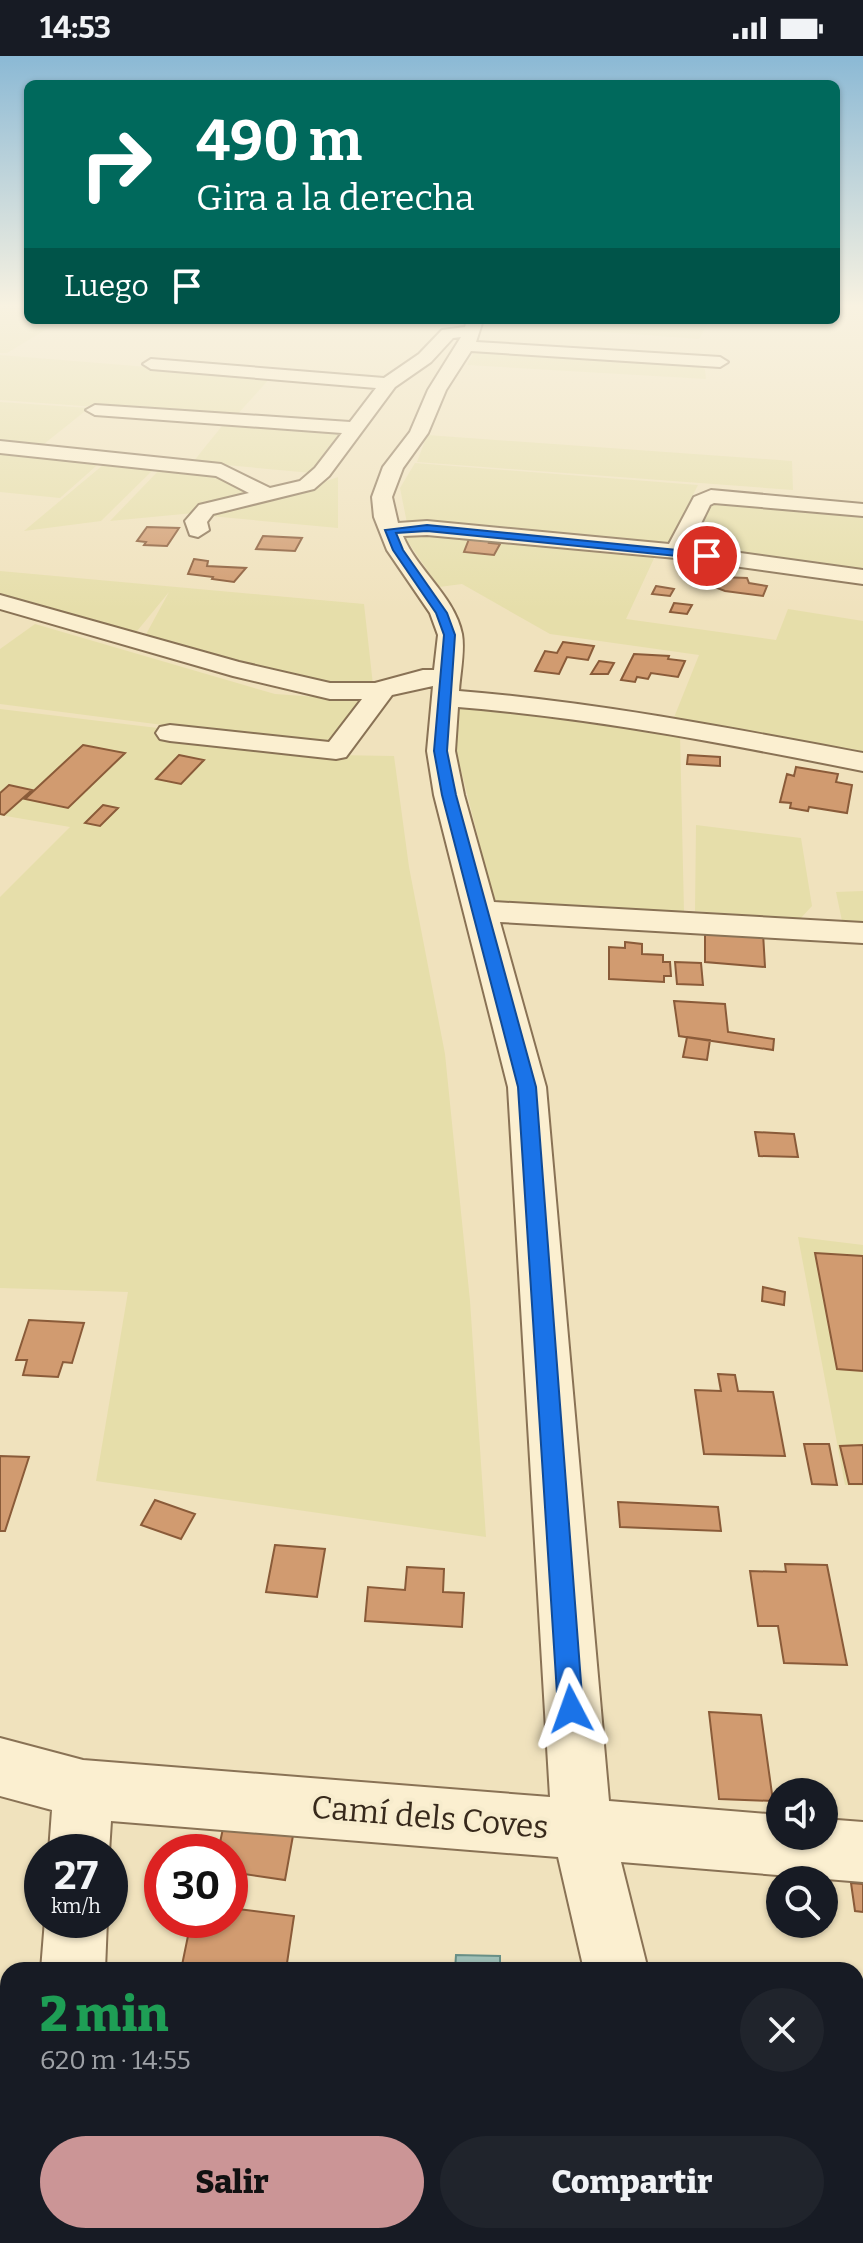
<!DOCTYPE html>
<html lang="es">
<meta charset="utf-8">
<style>
:root{--surface:#171b24;--page:#20242c;--text:#f1f3f6;--muted:#9ea1a6;--accent:#cb9596}
body{margin:0;font-family:Bitter,serif;background:var(--page);color:var(--text);height:100vh;display:flex;flex-direction:column;font-size:30px;white-space:nowrap}
*{box-sizing:border-box;margin:0}
p{font-size:26px;color:var(--muted)}
.icon{flex:none;width:44px;height:44px;fill:none;stroke:currentColor;stroke-width:2;stroke-linecap:round;stroke-linejoin:round}
.map{position:relative;flex:1;overflow:hidden}
.drawer{position:absolute;left:0px;top:1906px;width:864px;height:282px;display:flex;flex-direction:column;background:var(--surface);border-radius:24px 24px 0 0;box-shadow:0 2px 6px #0004}
.drawer>*{flex:none}
.top-card{position:absolute;left:24px;top:24px;width:816px;height:244px;border-radius:12px;box-shadow:0 2px 6px #0004;background:#00695c;color:#fff;overflow:hidden}
.buttons{position:absolute;left:766px;top:1722px;display:grid;gap:16px}
.buttons a{display:grid;place-items:center;width:72px;height:72px;border-radius:50%;background:var(--surface);box-shadow:0 2px 6px #0004;font-size:40px}
.speed{position:absolute;left:24px;top:1778px;display:flex;gap:16px;font-size:40px;font-weight:700;text-align:center}
.speed>*{display:grid;place-content:center;width:104px;height:104px;border-radius:50%;background:var(--surface);box-shadow:0 2px 6px #0004;line-height:1}
.speed small{font-size:20px;font-weight:400}
.speed .limit{border:12px solid #d22;background:#fff;color:#111}
.pin{position:absolute;display:grid;place-items:center;width:68px;height:68px;color:#fff;margin:-34px;border:4px solid #fff;border-radius:50%;box-shadow:0 2px 8px #0007}
.me{position:absolute;width:88px;margin:-44px;rotate:356deg;stroke-linejoin:round;filter:drop-shadow(0 0 6px #0008)}
.turn{display:flex;align-items:center;gap:28px;height:168px;padding:0 40px;font-size:36px}
.turn .icon{width:104px;height:104px;stroke-width:2.5}
.turn b{display:block;font-size:56px;line-height:68px}
.then{display:flex;align-items:center;height:76px;padding:0 40px;background:#0003;gap:16px;font-size:30px}
.round{display:grid;place-items:center;flex:none;width:84px;height:84px;border-radius:42px;background:var(--page)}
.overview{display:flex;align-items:center;justify-content:space-between;height:136px;padding:0 40px}
h1{font-size:48px;font-weight:800;line-height:60px;color:#1e9e55}
.primary-button{display:flex;gap:16px;margin-top:auto;padding:16px 40px}
.primary-button a{flex:1;height:92px;border-radius:48px;background:var(--accent);color:#111;font-size:32px;font-weight:800;line-height:92px;text-align:center}
.primary-button a+a{background:var(--page);color:var(--text)}
.status{display:flex;justify-content:space-between;align-items:center;height:56px;padding:0 40px;background:var(--surface);direction:ltr}
.status svg{height:22px;fill:currentColor}
.map>svg:first-child{display:block}
</style>
<div class="status"><b>14:53</b><svg viewBox="0 0 49 12"><path d="M0 12V9h3v3zM5 12V6h3v6zM10 12V3h3v9zM15 12V0h3v12zM26 1h20v11H26zM47 4h2v5h-2z"/></svg></div>
<div class="map">
<svg width="863" height="2187" viewBox="0 0 863 2187">
<rect width="100%" height="100%" fill="#f0e2bd"/>
<path fill="#e6deaa" d="M4 249H28V264H62L7 297H0V251Z
M486 264H710L699 283 483 267Z
M476 293 704 306 706 323 467 309Z
M0 299 271 321 235 361 0 344Z
M0 346 89 352 39 392 0 389Z
M226 365 346 373 312 417 193 406Z
M427 379 792 405 793 434 417 406Z
M0 392 104 403 60 442 0 436Z
M109 404 158 409 101 465 24 475Z
M415 407 698 429 666 493 407 467 400 432Z
M164 409 217 417 250 432 243 439 203 446 194 457 110 465Z
M338 421V472L210 460 215 453 278 442Z
M710 445 863 457V517L686 493Z
M401 476 656 498 626 563 776 584 788 553 863 565V698L673 664 699 599 550 578 462 528 439 531Z
M0 515 364 548 373 629H338L144 582 169 536 133 580 0 543Z
M35 568 275 638 360 644 327 690 0 648V593Z
M457 650 562 659 680 677 684 857 494 845 457 698Z
M0 653 166 673 333 699 394 700 409 811 445 998 470 1245 486 1481 96 1425 128 1236 0 1232V841L70 771 0 759Z
M696 769 801 782 812 850 800 863 695 855Z
M863 835V868L842 865 836 836Z
M798 1181 863 1189V1430L845 1429Z
M88 2180H581L582 2187H88Z"/>
<path fill="#a1c1b8" stroke="#688f86" stroke-width="2" d="M456 1899 500 1900V1914H455Z"/>
<path fill="#d19b70" stroke="#8a5b39" stroke-width="2" d="M147 471 179 472 167 490 144 489 146 486 137 485Z
M263 480 302 482 295 495 256 493Z
M469 483 490 485 489 487 500 488 494 499 464 496Z
M194 503 208 505 207 510 246 512 234 526 212 523 213 521 188 518Z
M721 521 747 522 749 527 767 530 763 540 725 535 717 532Z
M656 530 674 533 670 540 652 538Z
M674 547 692 549 687 558 670 556Z
M563 586 594 590 588 604 567 601 559 618 535 615 545 595 557 597Z
M634 598 669 600 668 603 685 605 678 621 651 617 648 623 637 621 635 626 621 624Z
M599 605 614 607 608 618H591Z
M83 689 125 697 68 752 25 743Z
M179 699 204 704 181 728 156 723Z
M688 699 720 701V710L687 708Z
M796 711 838 718 836 726 852 729 847 757 809 751 808 755 790 752 791 747 780 746 787 718 794 720Z
M9 729 32 734 4 759 0 758V737Z
M103 749 118 752 100 770 85 767Z
M705 872 763 877 765 911 705 906Z
M625 886 642 888V898L663 899V906H670L671 920H664V926L609 923V891L625 892Z
M675 906 701 907 703 929 677 928Z
M674 945 725 948 728 976 774 983 773 994 679 980Z
M687 981 710 984 707 1004 683 1001Z
M755 1076 794 1078 798 1101 759 1100Z
M815 1197 863 1200V1315L837 1313Z
M763 1231 785 1236 784 1249 762 1245Z
M29 1264 84 1267 72 1307 63 1306 58 1321 23 1319 27 1304H16Z
M718 1318 735 1319 738 1335 773 1336 785 1400 704 1398 695 1334 721 1335Z
M804 1388H829L837 1429 812 1428Z
M863 1389V1428H849L840 1390Z
M0 1400 29 1401 5 1475H0Z
M155 1444 195 1458 181 1483 141 1469Z
M618 1446 718 1451 721 1475 620 1471Z
M275 1489 325 1493 317 1541 266 1536Z
M785 1508 827 1509 847 1609 784 1607 778 1570H758L750 1515 786 1516Z
M407 1511 444 1513 443 1536 464 1537 462 1571 365 1565 368 1531 405 1534Z
M709 1656 761 1659 773 1745 719 1743Z
M225 1763 294 1774 285 1824 230 1816V1796H218Z
M851 1827 863 1828V1856L855 1855Z
M230 1852 294 1860 286 1914H181L189 1875 200 1876 202 1864H230Z"/>
<g fill="none" stroke-linecap="round" stroke-linejoin="round">
<g stroke="#897255" stroke-width="4">
<path id="minor" d="M467 264H483L476 286 720 301 728 306 720 311 471 295 446 334 428 377 403 412 392 441 398 467 427 465 669 488 694 441 711 434 863 448V460L714 447 710 449 690 490 863 514V528L676 502 427 479 403 480C417 514 455 541 462 578 465 595 460 618 459 635 595 646 729 672 863 697V715C728 688 595 662 458 651L455 695 464 739 494 846 863 867V887L500 866 546 1031 609 1745 780 1759V1780H824V1763L863 1766V1826L621 1806 648 1914H584L558 1801 111 1765 109 1796H49L52 1754 0 1740V1682L83 1704 550 1741 508 1031 434 739 427 695 433 630 392 639 346 701 336 703 170 685 160 683 156 677 160 671 170 669 329 686 362 643H330L233 620 0 553V539L239 606 330 627H375L423 614H434L438 579 430 557 387 494 374 461 372 441 383 411 410 376 428 334 461 281 453 282 431 306 395 331 329 420 314 433 213 458 207 466 209 474 198 481 190 479 185 465 199 449 249 437 216 420 0 397V385L221 408 270 432 300 425 315 412 342 377 95 359 86 354 95 349 350 366 376 332 151 313 143 308 151 303 384 322 419 298 442 274 465 271Z
M45 1864H107L105 1914H41Z
M22 2180H94L93 2187H21Z
M640 2180H712L714 2187H642Z"/>
</g>
<use href="#minor" fill="#fbefd0" fill-rule="evenodd"/>
</g>
<linearGradient id="sky" x2="0" y2="1"><stop stop-color="#8bb9d5"/><stop offset="0.45" stop-color="#f8f2e1"/><stop offset="1" stop-color="#f8f2e1" stop-opacity="0"/></linearGradient>
<rect width="863" height="555" fill="url(#sky)"/>
<path fill="#1a73e8" stroke="#114b97" stroke-width="2" d="M427 469 707 497 712 500 707 503 427 475 396 477 403 494 447 557 455 579 447 695 456 739 536 1031 583 1653 580 1662 571 1666 562 1662 558 1653 518 1031 442 739 434 695 444 579 436 557 393 494 385 474Z"/>
<g text-anchor="middle" dominant-baseline="central" stroke-width="8" stroke-linejoin="round" paint-order="stroke">
<g font-size="32" fill="#37291b" stroke="#f7eccd">
<text transform="translate(430 1761) rotate(5)">Camí dels Coves</text>
</g>
</g>
</svg>
<div class="buttons">
<a><svg class="icon" aria-label="sound" viewBox="0 0 24 24"><path d="M4 9h4l5-4v14l-5-4H4zM17 9q2 3 0 6"/></svg></a>
<a><svg class="icon" aria-label="search" viewBox="0 0 24 24"><circle cx="10" cy="10" r="6"/><path d="M15 15l6 6"/></svg></a>
</div>
<div class="speed"><div>27<small>km/h</small></div><div class="limit">30</div></div>
<div class="pin" style="left:707px;top:500px;background:#d93025"><svg class="icon" aria-label="arrive" viewBox="0 0 24 24"><path d="M6 21V4h12l-3 4 3 4H6"/></svg></div>
<svg class="me" style="left:571px;top:1653px" viewBox="-20 -20 40 40"><path d="M0-17L14 15 0 8-14 15z" fill="#1a73e8" stroke="#fff" stroke-width="4"/></svg>
<div class="top-card">
<div class="turn"><svg class="icon" aria-label="right" viewBox="0 0 24 24"><path d="M7 20v-9h11M14 6l5 5-5 5"/></svg><div><b>490 m</b>Gira a la derecha</div></div>
<div class="then">Luego<svg class="icon" aria-label="arrive" viewBox="0 0 24 24"><path d="M6 21V4h12l-3 4 3 4H6"/></svg></div>
</div>
<section class="drawer">
<div class="overview"><div><h1>2 min</h1><p>620 m · 14:55</p></div><a class="round"><svg class="icon" aria-label="close" viewBox="0 0 24 24"><path d="M6 6l12 12M18 6L6 18"/></svg></a></div>
<div class="primary-button"><a>Salir</a><a>Compartir</a></div>
</section>
</div>
